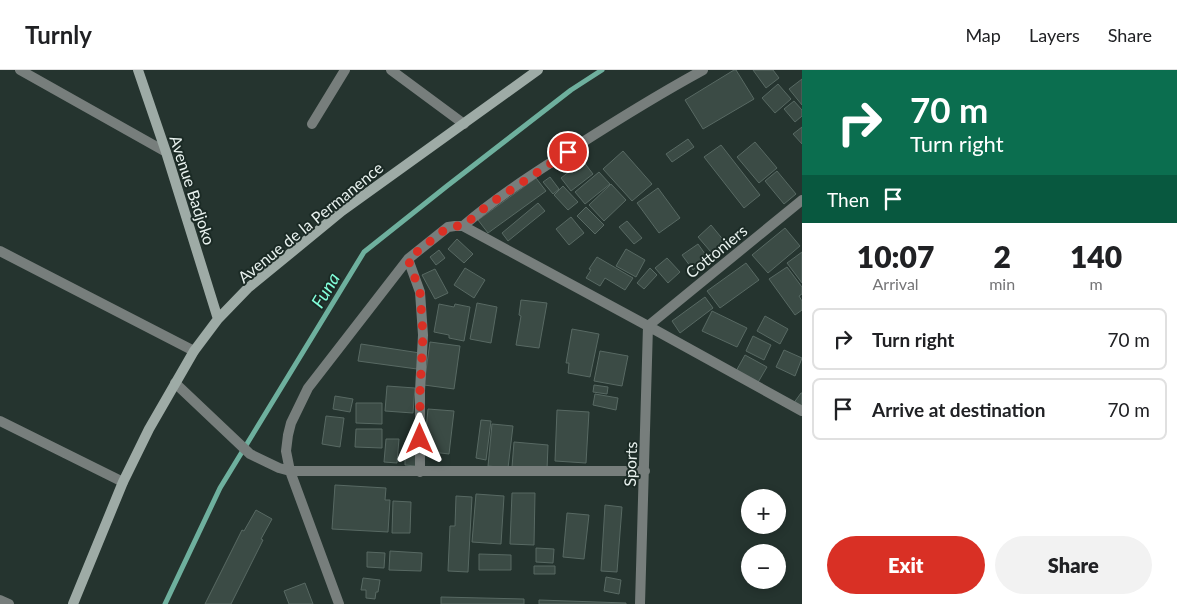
<!DOCTYPE html>
<meta charset="utf-8">
<style>
:root{--surface:#fff;--page:#f2f2f2;--text:#202124;--muted:#757577;--line:#e0e0e0;--accent:#d93025}
body{margin:0;font-family:Lato,sans-serif;background:var(--page);color:var(--text);height:100vh;display:flex;flex-direction:column;font-size:19px;white-space:nowrap}
*{box-sizing:border-box;margin:0}
p{font-size:16px;color:var(--muted)}
.icon{flex:none;width:28px;height:28px;fill:none;stroke:currentColor;stroke-width:2;stroke-linecap:round;stroke-linejoin:round}
.map{position:relative;flex:1;overflow:hidden}
.side{display:flex;flex-direction:column;background:var(--surface);width:375px}
.side>*{flex:none}
.banner{background:#0b6e4f;color:#fff;overflow:hidden}
.tools{position:absolute;left:741px;top:419px;display:grid;gap:10px}
.tools a{display:grid;place-items:center;width:45px;height:45px;border-radius:50%;background:var(--surface);box-shadow:0 2px 8px #0003;font-size:25px}
.pin{position:absolute;display:grid;place-items:center;width:42px;height:42px;color:#fff;margin:-21px;border:2px solid #fff;border-radius:50%;box-shadow:0 1px 5px #0007}
.me{position:absolute;width:55px;margin:-28px;rotate:0deg;stroke-linejoin:round;filter:drop-shadow(0 0 4px #0008)}
.turn{display:flex;align-items:center;gap:18px;height:105px;padding:0 25px;font-size:22px}
.turn .icon{width:65px;height:65px;stroke-width:2.5}
.turn b{display:block;font-size:35px;line-height:42px}
.then{display:flex;align-items:center;height:48px;padding:0 25px;background:#0003;gap:10px;font-size:19px}
.eta{display:flex;justify-content:space-evenly;align-items:center;height:85px;text-align:center}
.eta b{font-size:30px;font-weight:800;line-height:35px}
.primary-button{display:flex;gap:10px;margin-top:auto;padding:10px 25px}
.primary-button a{flex:1;height:58px;border-radius:30px;background:var(--accent);color:#fff;font-size:20px;font-weight:800;line-height:58px;text-align:center}
.primary-button a+a{background:var(--page);color:var(--text)}
ul{padding:0;list-style:none}
li{display:flex;align-items:center;gap:15px;height:62px;margin:0 10px 8px;padding:0 15px;border:2px solid var(--line);border-radius:8px}
li div{flex:1}
li b{display:block;font-size:19px}
li em{font-style:normal}
header{display:flex;align-items:center;gap:30px;box-sizing:border-box;height:70px;padding:0 25px;background:var(--surface);border-bottom:1px solid var(--line)}
header strong{font-size:24px}
nav{display:flex;gap:28px;margin-inline-start:auto;font-size:18px}
main{display:flex;flex:1;min-height:0}
.map>svg:first-child{display:block}
</style>
<header>
<strong>Turnly</strong>
<nav><a>Map</a><a>Layers</a><a>Share</a></nav>
</header>
<main>
<div class="map">
<svg width="802" height="534" viewBox="0 0 802 534">
<rect width="100%" height="100%" fill="#25342f"/>
<g fill="none" stroke-linecap="round" stroke-linejoin="round">
<path stroke="#6eb09e" stroke-width="5" d="M165 534 220 418 364 182 447 116 571 20 602 0"/>
</g>
<path fill="#3b4b45" stroke="#586963" d="M734 0H736L754 29 703 59 685 30Z
M753 0H773L779 8 766 18Z
M802 9V35L789 19Z
M778 14 791 29 775 43 762 28Z
M794 31 802 40V46L795 52 784 39Z
M802 57V74L793 64Z
M688 69 694 77 672 92 666 84Z
M755 72 777 98 759 113 737 87Z
M721 75 760 125 744 138 704 87Z
M623 81 652 114 632 131 603 99Z
M583 91 593 104 571 121 561 108Z
M777 101 796 124 784 134 765 111Z
M599 102 610 114 585 134 575 122Z
M550 107 559 119 553 124 543 112Z
M536 108 546 121 488 163 478 150Z
M611 114 626 130 604 151 589 135Z
M563 116 578 132 568 140 554 125Z
M658 118 680 148 659 163 637 133Z
M538 133 545 141 508 171 502 163Z
M586 137 604 155 595 164 577 146Z
M571 147 584 163 569 175 556 159Z
M627 151 642 168 634 174 619 157Z
M711 155 730 178 717 189 698 167Z
M785 158 800 176 768 203 752 185Z
M457 169 473 184 464 193 448 179Z
M698 174 708 188 693 200 682 185Z
M626 179 645 190 636 207 616 196Z
M439 180 445 188 436 195 430 187Z
M802 182V213L787 193Z
M597 187 633 208 625 220 605 208 600 216 586 208 591 200 589 199Z
M667 188 680 202 668 213 655 198Z
M746 193 759 210 720 238 707 221Z
M787 197 802 217V224L799 226 802 231V240L795 245 769 209Z
M465 198 485 210 474 228 454 215Z
M650 198 657 205 644 219 637 213Z
M435 199 448 223 435 229 422 205Z
M705 227 713 238 680 263 672 251Z
M521 230 547 233 539 278 516 275 521 246 519 245Z
M477 233 497 237 491 273 470 269Z
M439 234 454 237 455 234 470 237 464 271 449 268V265L434 262Z
M712 241 747 258 737 277 702 261Z
M765 246 788 259 780 274 757 261Z
M572 259 599 264 590 307 568 303 569 293H566Z
M753 266 771 275 764 290 746 281Z
M430 272 460 276 454 319 424 315Z
M361 274 420 283 417 299 358 291Z
M784 280 802 288 795 306 776 297Z
M600 281 628 286 622 316 594 311Z
M745 285 767 297 757 314 735 303Z
M594 315 608 317 607 324 593 322Z
M387 316 415 318 413 343 385 341Z
M801 323H802V337L793 334Z
M595 324 618 328 616 340 593 335Z
M335 326 353 329 350 342 333 339Z
M356 333H382V354L356 353Z
M428 339 454 341 449 384 424 381Z
M557 340 589 342 586 393 555 391Z
M326 346 344 348 340 377 322 374Z
M481 350 491 351 486 390 476 388Z
M492 354 513 356 508 398 488 396Z
M356 359H382V378L355 377Z
M386 369H399L397 393 384 392Z
M405 372 416 373V396L405 395Z
M514 372 548 375 547 400 512 397Z
M335 415 386 418 385 430H390L388 462 332 459Z
M512 423H535L534 475 510 474Z
M476 424 504 426 501 474 472 472Z
M456 426 472 427 468 502 448 501 450 456H455Z
M393 431 411 432 410 463H392Z
M605 435 622 437 617 502 601 501Z
M256 440 272 449 261 469 263 470 231 534H205L242 460 244 461Z
M567 443 589 445 584 489 563 487Z
M536 478 554 479 553 493 536 492Z
M390 481 422 483 421 501 389 500Z
M367 482 385 483 384 498 367 497Z
M479 484 511 485V500H479Z
M534 496H555V504H534Z
M606 507 621 510 619 524 604 521Z
M363 508 380 510 378 522H376L375 529 366 528V520H361Z
M305 513 313 534H289L284 521Z
M441 527 524 529V534H441Z
M539 530 626 533V534H539Z"/>
<g fill="none" stroke-linecap="round" stroke-linejoin="round">
<path stroke="#777e7c" stroke-width="10" d="M20 0 166 82
M391 0 464 54
M312 54 345 0
M463 156C498 126 536 102 575 77 617 50 659 24 703 0
M0 181 194 281
M408 189 420 222 423 265 420 321V402
M175 313 250 384 279 398 290 401H645
M0 351 123 412
M0 530 9 534
M339 534 290 401 286 381 288 365 291 353 308 318 408 189 448 157 455 156H463L648 256 802 341
M640 534 648 256 802 130"/>
<path stroke="#9eaba6" stroke-width="10" d="M138 0 166 82 218 249
M73 534 123 412 149 359 194 281 218 249 248 218 342 141 538 0"/>
</g>
<g fill="none" stroke-linecap="round" stroke-linejoin="round">
<path stroke="#d93025" stroke-width="9" stroke-dasharray="0 16.2" d="M420 369V321L423 265 420 222 408 189 448 157 455 156H463L488 135 568 82"/>
</g>
<g text-anchor="middle" dominant-baseline="central" stroke-width="4" stroke-linejoin="round" paint-order="stroke">
<g font-size="16" fill="#e9f2ef" stroke="#1b2a25">
<text transform="translate(193 120) rotate(72)">Avenue Badjoko</text>
<text transform="translate(310 152) rotate(-39)">Avenue de la Permanence</text>
<text transform="translate(716 181) rotate(-39)">Cottoniers</text>
<text transform="translate(630 394) rotate(-88)">Sports</text>
</g>
<g font-size="18" font-style="italic" fill="#83ffdb" stroke="#1b2a25">
<text transform="translate(325 220) rotate(-59)">Funa</text>
</g>
</g>
</svg>
<div class="tools">
<a>+</a>
<a>−</a>
</div>
<div class="pin" style="left:568px;top:82px;background:#d93025"><svg class="icon" aria-label="arrive" viewBox="0 0 24 24"><path d="M6 21V4h12l-3 4 3 4H6"/></svg></div>
<svg class="me" style="left:420px;top:369px" viewBox="-20 -20 40 40"><path d="M0-17L14 15 0 8-14 15z" fill="#d93025" stroke="#fff" stroke-width="4"/></svg>
</div>
<section class="side">
<div class="banner">
<div class="turn"><svg class="icon" aria-label="right" viewBox="0 0 24 24"><path d="M7 20v-9h11M14 6l5 5-5 5"/></svg><div><b>70 m</b>Turn right</div></div>
<div class="then">Then<svg class="icon" aria-label="arrive" viewBox="0 0 24 24"><path d="M6 21V4h12l-3 4 3 4H6"/></svg></div>
</div>
<div class="eta">
<div><b>10:07</b><p>Arrival</p></div>
<div><b>2</b><p>min</p></div>
<div><b>140</b><p>m</p></div>
</div>
<ul>
<li><svg class="icon" aria-label="right" viewBox="0 0 24 24"><path d="M7 20v-9h11M14 6l5 5-5 5"/></svg><div><b>Turn right</b></div><em>70 m</em></li>
<li><svg class="icon" aria-label="arrive" viewBox="0 0 24 24"><path d="M6 21V4h12l-3 4 3 4H6"/></svg><div><b>Arrive at destination</b></div><em>70 m</em></li>
</ul>
<div class="primary-button"><a>Exit</a><a>Share</a></div>
</section>
</main>
